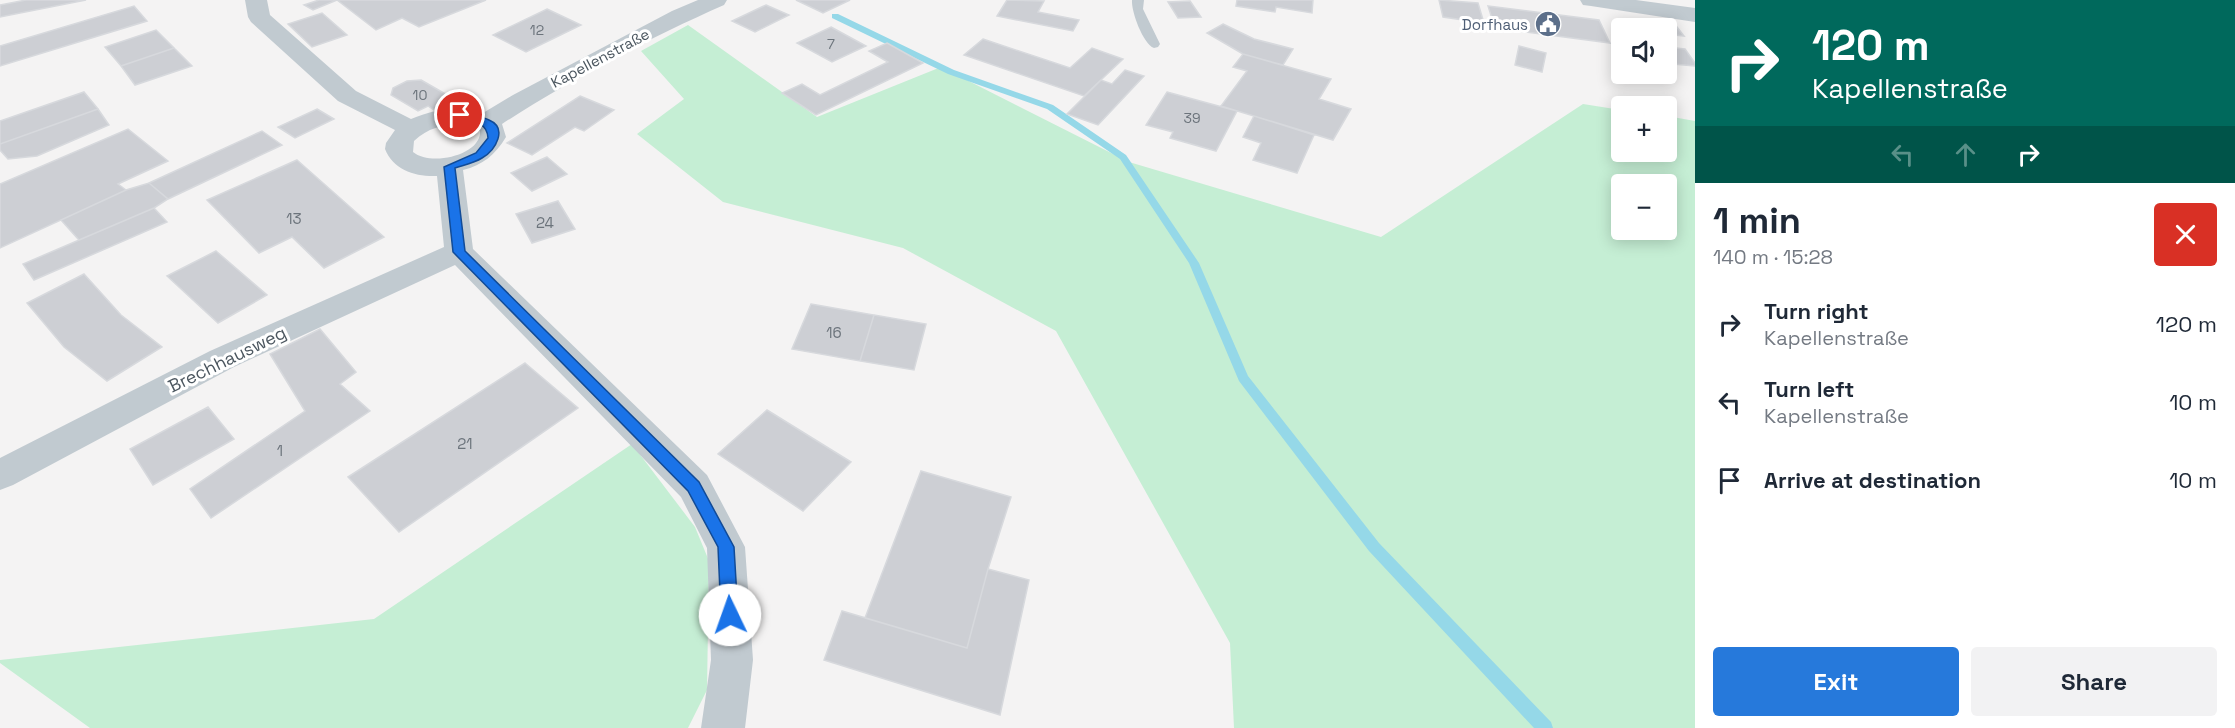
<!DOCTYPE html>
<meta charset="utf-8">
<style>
:root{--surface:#fff;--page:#f2f2f3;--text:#1f2937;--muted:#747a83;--accent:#2679db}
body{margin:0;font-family:"Space Grotesk",sans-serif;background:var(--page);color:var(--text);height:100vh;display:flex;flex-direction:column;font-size:22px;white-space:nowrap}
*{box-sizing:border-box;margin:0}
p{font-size:20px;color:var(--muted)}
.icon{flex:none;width:33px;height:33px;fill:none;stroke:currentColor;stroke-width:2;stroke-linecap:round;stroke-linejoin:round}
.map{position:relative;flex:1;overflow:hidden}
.side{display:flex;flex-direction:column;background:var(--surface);width:540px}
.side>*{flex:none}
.banner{background:#00695c;color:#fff;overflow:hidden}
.buttons{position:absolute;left:1611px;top:18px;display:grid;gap:12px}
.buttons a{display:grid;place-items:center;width:66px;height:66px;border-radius:6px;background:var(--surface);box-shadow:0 3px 15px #0003;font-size:30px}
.pin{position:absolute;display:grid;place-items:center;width:51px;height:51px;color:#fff;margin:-26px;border:3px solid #fff;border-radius:50%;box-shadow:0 2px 6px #0007}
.me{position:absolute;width:66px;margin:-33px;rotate:357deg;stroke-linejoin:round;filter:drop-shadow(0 0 4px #0008)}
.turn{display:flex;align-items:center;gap:21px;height:126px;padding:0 18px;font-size:27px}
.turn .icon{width:78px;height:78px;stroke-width:2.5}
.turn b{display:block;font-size:42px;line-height:51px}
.lanes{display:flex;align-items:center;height:57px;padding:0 18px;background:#0003;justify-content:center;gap:30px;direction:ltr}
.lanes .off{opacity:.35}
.round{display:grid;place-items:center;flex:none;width:63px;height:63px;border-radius:6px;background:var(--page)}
.headline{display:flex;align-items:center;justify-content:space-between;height:102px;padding:0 18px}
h1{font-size:36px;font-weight:700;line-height:45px}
.primary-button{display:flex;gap:12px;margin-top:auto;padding:12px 18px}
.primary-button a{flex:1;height:69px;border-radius:6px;background:var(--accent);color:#fff;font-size:24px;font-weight:700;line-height:69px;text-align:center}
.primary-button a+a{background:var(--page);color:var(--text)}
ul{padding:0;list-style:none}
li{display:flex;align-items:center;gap:18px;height:78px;padding:0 18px}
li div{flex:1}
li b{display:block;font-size:22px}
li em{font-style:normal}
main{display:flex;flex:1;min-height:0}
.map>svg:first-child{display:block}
</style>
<main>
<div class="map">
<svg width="1695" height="728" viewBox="0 0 1695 728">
<rect width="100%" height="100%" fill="#f4f3f3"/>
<path fill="#c5eed4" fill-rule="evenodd" d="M688 25 817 117 941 67 1129 162 1381 237 1583 104 1621 110 1622 152H1666L1667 116 1695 121V728H1234L1230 643 1056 331 903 248 723 202 637 134 684 99 641 51ZM1622 184H1666V230H1622Z
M632 444 695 527 709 561 707 690 688 728H90L0 663V660L374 619Z"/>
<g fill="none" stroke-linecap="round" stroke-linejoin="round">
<path fill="#95d8e8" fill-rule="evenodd" d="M832 14H838L954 70 1053 105 1126 155 1199 263 1248 376 1379 543 1551 722 1553 728H1534L1369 551 1239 381 1189 263 1120 159 1047 109 948 74 832 18Z"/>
</g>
<path fill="#cdcfd4" stroke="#d7d9dd" stroke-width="1.5" d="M26 0H86L0 17V5Z
M319 0H486L419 27 402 18 376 30 337 0 313 10 304 5Z
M796 0H850L823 13Z
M1007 0 1044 1 1038 12 1079 20 1073 31 997 16Z
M1237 0H1313L1312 13 1276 7 1275 12 1236 6Z
M1439 0 1478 3 1484 23 1443 17Z
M1190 1 1201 17 1178 18 1168 2Z
M766 5 789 15 755 32 732 21Z
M134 6 147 21 0 66V46Z
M1488 6 1599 20 1610 43 1495 28Z
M547 9 581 25 526 52 493 35Z
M322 13 347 35 312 47 288 24Z
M1644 23 1677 27 1684 36 1666 34V28H1647Z
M1223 24 1254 39 1293 49 1283 65 1243 54 1207 33Z
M831 27 866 46 832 62 797 43Z
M156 30 174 48 121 66 105 47Z
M983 39 1070 68 1092 48 1123 59 1084 96 964 55Z
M887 43 923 63 816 115 782 93 802 84 820 95 888 62 869 51Z
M1519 46 1546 53 1542 72 1515 65Z
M1666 47 1685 49 1695 63V66L1673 64 1666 54Z
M174 48 192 66 135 85 121 66Z
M1243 54 1331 79 1319 99 1351 109 1333 140 1221 106 1247 71 1233 67Z
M1125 70 1144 76 1098 125 1067 114 1101 80 1112 84Z
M421 80 449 96 439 101 445 105 434 110 428 106 418 111 391 95 393 88 407 81Z
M84 92 98 109 0 144V121Z
M1167 92 1237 111 1216 151 1170 138 1173 132 1146 125Z
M580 96 614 110 584 131 575 127 532 155 507 143Z
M98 109 109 125 37 156 8 159 0 150V144Z
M317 109 334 119 295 138 278 127Z
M1254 116 1314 135 1297 173 1253 160 1261 143 1243 137Z
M128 129 168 161 118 184 126 190 0 248V184Z
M262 131 282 145 168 199 149 183Z
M547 157 567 174 532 191 511 173Z
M297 160 384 237 324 268 292 237 259 253 207 200Z
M149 183 168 199 154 208 79 240 61 220 126 190Z
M558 201 575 229 532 243 516 214Z
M154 208 167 222 34 280 23 264Z
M216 251 267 295 218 323 167 276Z
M84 274 121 315 162 347 107 381 64 347 27 303Z
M811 304 874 315 860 361 792 349Z
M874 315 926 324 914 370 860 361Z
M320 329 356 372 340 384 370 411 211 518 190 489 305 411 270 354Z
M525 363 578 408 399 532 348 477Z
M208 407 234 439 153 485 130 449Z
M767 410 851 462 803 511 718 454Z
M921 471 1011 497 988 569 967 648 865 618Z
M988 569 1029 580 1000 715 824 660 842 611 967 648Z"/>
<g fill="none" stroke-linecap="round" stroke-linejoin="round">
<path fill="#c1cad0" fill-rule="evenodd" d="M1132 0H1144L1143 9 1160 44 1158 47 1154 48C1143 44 1131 11 1132 0Z"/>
<path fill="#c1cad0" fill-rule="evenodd" d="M245 0H267L270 15 356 91 411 119C437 108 457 106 483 113L513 95 672 11 698 0H727L724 5C649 38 570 80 502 124L506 137C495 155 483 165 463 170L473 249 707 475 745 547 753 660 745 728H701L711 660 707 548 681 497 455 265 234 367 13 485 0 490V458L210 351 444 247 437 176C416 177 393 170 385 149L386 143 395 130 338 101 251 22 248 17ZM461 123 473 126 480 131C482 155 431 167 413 152L414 141C428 128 442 125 461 123Z"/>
<path fill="#c1cad0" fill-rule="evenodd" d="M1580 0H1636L1695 8V22L1591 6 1583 5Z"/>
</g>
<path fill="#1a73e8" stroke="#114b97" stroke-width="1.5" d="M460 112C470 115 480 116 489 120 508 128 496 150 482 158 474 163 464 165 455 168L465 251 699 482 734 547 738 615 736 620 730 622 724 620 721 615 718 547 688 491 453 252 444 167 476 153 488 138C487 121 471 121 457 118V113Z"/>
<defs>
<g id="civic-disc" transform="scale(1.35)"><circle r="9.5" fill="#5c6f8a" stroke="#fff"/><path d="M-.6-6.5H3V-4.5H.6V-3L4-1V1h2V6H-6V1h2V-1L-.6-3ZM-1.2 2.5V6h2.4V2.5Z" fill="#fff"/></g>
</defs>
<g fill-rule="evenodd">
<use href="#civic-disc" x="1548" y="24"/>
</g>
<g text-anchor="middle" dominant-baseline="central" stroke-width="6" stroke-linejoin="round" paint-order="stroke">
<g font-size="14" fill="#6c747c">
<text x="537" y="30">12</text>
<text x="831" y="44">7</text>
<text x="420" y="95">10</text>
<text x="1192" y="118">39</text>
</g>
<g font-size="15" fill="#4e5e75" stroke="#fff" text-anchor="end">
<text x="1528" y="24">Dorfhaus</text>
</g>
<g font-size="15" fill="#4b565f" stroke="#fff">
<text transform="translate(600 58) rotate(-28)">Kapellenstraße</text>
</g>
<g font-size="15" fill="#6c747c">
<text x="294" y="218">13</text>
<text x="545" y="222">24</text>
<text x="834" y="332">16</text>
<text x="465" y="443">21</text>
<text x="280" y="450">1</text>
</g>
<g font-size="18" fill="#4b565f" stroke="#fff">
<text transform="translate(227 359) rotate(-26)">Brechhausweg</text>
</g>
</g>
</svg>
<div class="buttons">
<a><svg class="icon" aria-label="sound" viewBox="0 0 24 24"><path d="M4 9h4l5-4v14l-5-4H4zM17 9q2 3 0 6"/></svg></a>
<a>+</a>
<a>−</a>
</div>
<div class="pin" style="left:460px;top:115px;background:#d93025"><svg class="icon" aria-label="arrive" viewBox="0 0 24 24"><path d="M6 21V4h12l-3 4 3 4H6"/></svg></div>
<svg class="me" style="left:730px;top:615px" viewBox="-20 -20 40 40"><circle r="19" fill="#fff"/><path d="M0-13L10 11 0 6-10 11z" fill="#1a73e8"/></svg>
</div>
<section class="side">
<div class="banner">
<div class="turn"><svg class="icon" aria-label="right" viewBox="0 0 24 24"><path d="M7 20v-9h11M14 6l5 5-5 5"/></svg><div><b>120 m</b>Kapellenstraße</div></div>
<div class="lanes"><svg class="icon off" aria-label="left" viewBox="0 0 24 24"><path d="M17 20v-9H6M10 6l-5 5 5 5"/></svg><svg class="icon off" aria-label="ahead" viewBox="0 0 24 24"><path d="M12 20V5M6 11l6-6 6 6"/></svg><svg class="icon" aria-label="right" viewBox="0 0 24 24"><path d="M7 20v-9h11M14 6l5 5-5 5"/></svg></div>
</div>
<div class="headline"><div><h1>1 min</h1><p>140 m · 15:28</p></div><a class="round" style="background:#d93025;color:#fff"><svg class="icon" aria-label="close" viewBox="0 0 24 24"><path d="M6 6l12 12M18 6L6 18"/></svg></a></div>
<ul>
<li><svg class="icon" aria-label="right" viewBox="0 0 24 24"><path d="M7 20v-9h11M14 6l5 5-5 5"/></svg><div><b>Turn right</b><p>Kapellenstraße</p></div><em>120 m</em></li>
<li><svg class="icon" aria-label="left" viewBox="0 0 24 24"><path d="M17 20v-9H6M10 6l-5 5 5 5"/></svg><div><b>Turn left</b><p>Kapellenstraße</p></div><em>10 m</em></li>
<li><svg class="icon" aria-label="arrive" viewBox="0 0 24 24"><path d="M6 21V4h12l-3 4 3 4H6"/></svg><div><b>Arrive at destination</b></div><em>10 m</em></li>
</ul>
<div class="primary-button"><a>Exit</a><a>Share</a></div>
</section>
</main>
